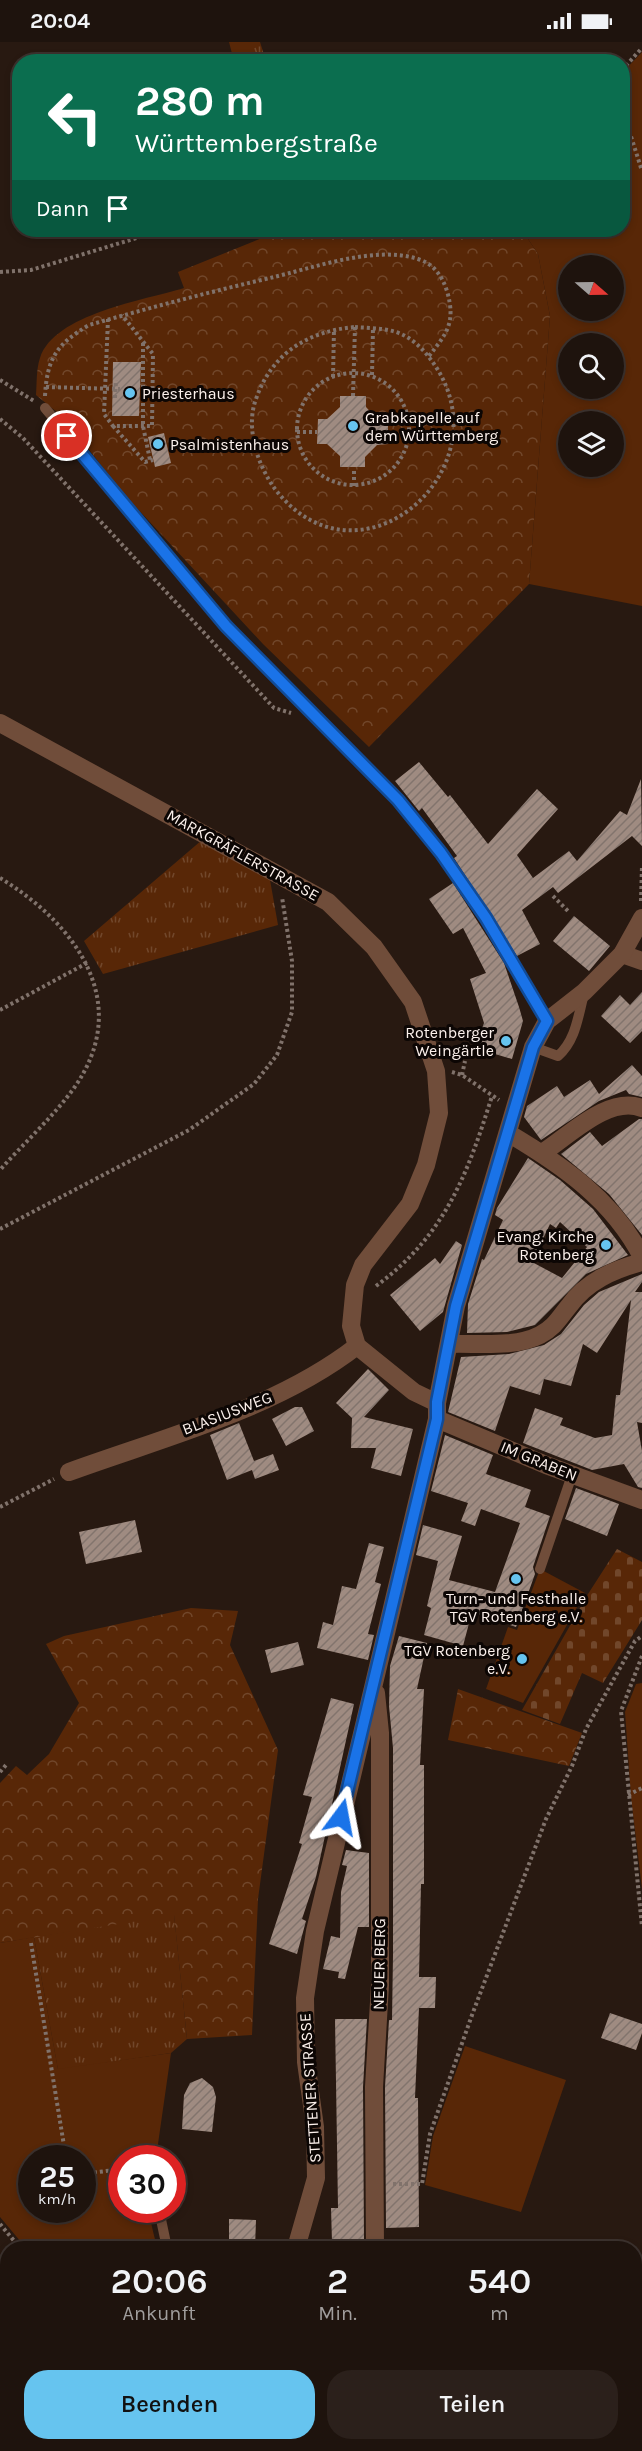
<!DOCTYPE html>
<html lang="de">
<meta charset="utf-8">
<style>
:root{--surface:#1e130d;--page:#2b201b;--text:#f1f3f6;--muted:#a19e9d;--line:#3c322e;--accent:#66c4ef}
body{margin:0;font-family:Karla,sans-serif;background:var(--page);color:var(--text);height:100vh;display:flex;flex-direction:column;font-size:22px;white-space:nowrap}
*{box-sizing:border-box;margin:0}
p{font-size:20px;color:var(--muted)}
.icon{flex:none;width:33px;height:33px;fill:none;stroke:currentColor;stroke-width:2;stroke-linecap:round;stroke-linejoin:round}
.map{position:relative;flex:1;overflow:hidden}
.sheet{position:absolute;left:0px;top:2199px;width:642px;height:210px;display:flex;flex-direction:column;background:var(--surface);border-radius:24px 24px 0 0;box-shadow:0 3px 9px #0003,0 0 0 2px var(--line)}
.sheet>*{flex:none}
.top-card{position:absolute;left:12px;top:12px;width:618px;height:183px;border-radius:24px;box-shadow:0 3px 9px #0003,0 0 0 2px var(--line);background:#0b6e4f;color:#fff;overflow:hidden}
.needle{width:39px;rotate:110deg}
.controls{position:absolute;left:558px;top:213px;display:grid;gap:12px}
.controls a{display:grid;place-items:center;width:66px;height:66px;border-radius:50%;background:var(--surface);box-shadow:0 3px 9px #0003,0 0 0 2px var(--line);font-size:30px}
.speed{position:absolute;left:18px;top:2103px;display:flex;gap:12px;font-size:30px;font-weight:700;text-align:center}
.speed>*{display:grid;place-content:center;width:78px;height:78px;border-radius:50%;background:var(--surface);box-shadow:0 3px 9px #0003,0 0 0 2px var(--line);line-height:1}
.speed small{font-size:15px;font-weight:400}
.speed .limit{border:9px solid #d22;background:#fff;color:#111}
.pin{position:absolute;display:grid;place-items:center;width:51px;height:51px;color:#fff;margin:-26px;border:3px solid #fff;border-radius:50%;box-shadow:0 2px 6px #0007}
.me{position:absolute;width:66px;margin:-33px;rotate:13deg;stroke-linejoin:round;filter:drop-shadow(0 0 4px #0008)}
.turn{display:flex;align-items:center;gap:21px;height:126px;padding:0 24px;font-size:27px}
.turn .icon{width:78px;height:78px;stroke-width:2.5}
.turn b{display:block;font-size:42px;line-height:51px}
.then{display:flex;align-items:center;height:57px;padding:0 24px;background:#0003;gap:12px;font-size:22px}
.eta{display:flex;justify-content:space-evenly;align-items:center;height:102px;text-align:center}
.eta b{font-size:36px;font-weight:600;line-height:42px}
.action{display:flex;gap:12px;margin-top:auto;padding:12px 24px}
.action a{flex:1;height:69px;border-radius:24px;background:var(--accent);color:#111;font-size:24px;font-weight:600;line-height:69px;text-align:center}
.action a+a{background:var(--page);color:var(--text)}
.status{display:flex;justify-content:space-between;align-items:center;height:42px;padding:0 30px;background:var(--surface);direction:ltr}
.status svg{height:16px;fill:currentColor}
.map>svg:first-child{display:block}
</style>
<div class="status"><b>20:04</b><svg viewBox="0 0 49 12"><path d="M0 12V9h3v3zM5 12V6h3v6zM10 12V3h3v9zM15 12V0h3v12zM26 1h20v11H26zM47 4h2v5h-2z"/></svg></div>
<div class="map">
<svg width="642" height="2409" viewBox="0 0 642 2409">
<defs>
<pattern id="grass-tufts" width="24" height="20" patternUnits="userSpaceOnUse" patternTransform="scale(1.5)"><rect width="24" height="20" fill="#582707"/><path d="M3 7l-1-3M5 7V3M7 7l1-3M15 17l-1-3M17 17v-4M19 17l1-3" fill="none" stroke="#71472b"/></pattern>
<pattern id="forest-crowns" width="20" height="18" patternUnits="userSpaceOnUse" patternTransform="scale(1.5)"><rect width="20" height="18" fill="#582707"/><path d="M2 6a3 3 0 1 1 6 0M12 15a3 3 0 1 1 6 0" fill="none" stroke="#71472b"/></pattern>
<pattern id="cemetery-stones" width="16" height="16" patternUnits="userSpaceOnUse" patternTransform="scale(1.5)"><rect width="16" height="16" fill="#582707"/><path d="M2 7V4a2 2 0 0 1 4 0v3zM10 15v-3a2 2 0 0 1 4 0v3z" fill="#71472b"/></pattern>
<pattern id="building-hatch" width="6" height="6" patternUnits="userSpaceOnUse" patternTransform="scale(1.5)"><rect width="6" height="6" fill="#9f8b81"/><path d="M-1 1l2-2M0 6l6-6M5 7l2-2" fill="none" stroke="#82746d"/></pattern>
</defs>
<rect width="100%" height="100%" fill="#281911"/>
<path fill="url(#grass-tufts)" d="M229 0H260L266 19H234Z
M202 798 270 838 278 883 103 932 84 899Z
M174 1872 187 1997 171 2011 58 2028 34 1895Z"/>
<path fill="url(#forest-crowns)" d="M282 188H522L538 212 550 274 529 542 369 705 263 602 123 451 64 376 36 353C37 342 36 328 40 316 54 272 145 258 184 246L178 230Z
M191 1566 238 1569 230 1603 278 1708 258 1857 252 1993 187 1997 174 1873 0 1901V1741L16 1724 27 1733 49 1712 79 1661 46 1602 64 1594Z
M458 1647 582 1691 569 1724 448 1698Z"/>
<path fill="url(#cemetery-stones)" d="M617 1507 642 1520V1578L603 1641 582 1631 560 1682 522 1668 588 1552Z"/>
<path fill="#582707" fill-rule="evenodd" d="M642 10V564L529 542 550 274 538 212 522 188H622L623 30ZM568 224H614V268H568ZM568 302H614V346H568ZM568 380H614V424H568Z
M540 1527 585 1551 523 1661 486 1647 508 1585 517 1588Z
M642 1641V1847L631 1755 625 1670 636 1642Z
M34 1895 58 2027 171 2011 156 2116H122V2168H148L157 2206H26L0 2175V1901ZM32 2116H82V2168H32Z
M465 2004 566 2038 521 2170 425 2143 433 2094Z"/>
<path fill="url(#building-hatch)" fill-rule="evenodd" d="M113 320H141L139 374H112Z
M340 354H366V365L377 377H388V402L377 403 365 415V425H340V414L327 402H317L318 377H327L340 365Z
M164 391 171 421 155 425 148 395Z
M419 720 448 755 450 753 488 802 537 747 558 767 517 813 533 836 569 809 577 819 620 769 627 773 641 737 642 804 632 794 558 851 553 845 522 868 540 902 517 914 454 816 457 814 422 766 419 769 395 739Z
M453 841 504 921 519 965 523 979 512 1017 475 1006 484 981 470 937 486 931 463 886 453 892 429 857Z
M574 874 610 904 589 929 553 899Z
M642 950V989L630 1001 601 974 620 953 630 963Z
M632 1023 642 1034V1055L629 1052 626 1048 599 1059 541 1098 524 1075 527 1064 557 1044 564 1055 590 1038 599 1052Z
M639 1077H642V1193L609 1152 561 1112 590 1090 602 1104Z
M528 1116 560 1138 593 1167 628 1213 586 1232 535 1283 507 1290 467 1291 468 1262 482 1217 484 1218 503 1178 495 1173 497 1166ZM560 1180 587 1205 562 1236 532 1220 550 1182 556 1186Z
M456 1199 462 1203 443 1270 420 1289 390 1253 435 1216 440 1222Z
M642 1232V1240L635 1250H642V1381L637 1380 642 1409V1446L638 1445 624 1422 592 1428 523 1401 535 1366 563 1376 560 1383 595 1396 612 1393 616 1353H620L631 1258 597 1311 583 1302 571 1344 544 1337 540 1353 510 1344 495 1389 448 1370 461 1315 509 1312 544 1303 561 1292 584 1263 599 1250Z
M368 1327 389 1348 364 1375 413 1387 401 1434 371 1426 376 1406H351L352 1376 336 1361Z
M295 1365H302L314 1389 286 1404 272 1377Z
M239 1381 254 1419 273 1412 279 1428 255 1437 252 1428 227 1438 210 1393Z
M445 1393 493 1413 486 1432 531 1448 525 1465 550 1474 533 1525 535 1532 516 1585 472 1570 463 1604 424 1593 431 1566 427 1564 438 1519 416 1513 423 1483 462 1494 449 1538 495 1550 520 1481 481 1467 475 1484 461 1479 468 1461 431 1449Z
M576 1446 619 1462 607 1494 565 1477Z
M135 1478 142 1510 86 1522 79 1490Z
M369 1501 384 1505 375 1540 381 1542 368 1592 374 1593 368 1618 317 1606 323 1580 333 1583 342 1544 356 1547Z
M399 1594 427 1601 417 1647H424L420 1723H424V1842H421L419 1935H436L435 1966H419L415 2056H418L419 2185 386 2186 385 2045 389 1978H392L393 1913V1706L389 1664 390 1624Z
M298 1600 304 1623 271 1631 265 1608Z
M331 1656 354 1662 316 1835 302 1877 306 1879 297 1912 269 1902 302 1802 299 1801 312 1755 303 1753Z
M346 1808 369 1811V1885H358L345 1937 338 1936 339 1930 323 1927 331 1894 340 1896 341 1850 347 1824 342 1823Z
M610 1971 642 1982V1991L636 2008 601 1996Z
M335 1977H367L363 2045 364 2199 332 2200 331 2166H338Z
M202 2036 213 2045 216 2055 212 2090 182 2087 184 2053 190 2041Z
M229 2177 256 2178 255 2206H229Z"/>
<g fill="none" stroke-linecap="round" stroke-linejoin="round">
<path stroke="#80726b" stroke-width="4" stroke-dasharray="3 3" stroke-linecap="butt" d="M622 28 642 6
M622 66 642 129
M0 230 31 228 163 188
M108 277 104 372 113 384H152L153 312 122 273
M355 285C368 286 383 286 396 290 414 296 426 310 436 325 504 429 358 555 275 447 258 424 245 386 256 357 272 311 308 289 355 285Z
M143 301V384L150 418
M297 387a56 56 0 1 1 112 0a56 56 0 1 1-112 0Z
M372 333 373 287
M333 335 334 287
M0 338 34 359
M46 345 120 347
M45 354C47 316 57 302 89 283 149 266 209 250 270 236 313 226 375 203 418 217 434 222 442 234 447 249 456 281 447 291 429 314
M353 354 355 285
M115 356 116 338
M0 377 23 396 274 666 291 671
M113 384 145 420 153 418
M297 390H317
M388 391H409
M354 444V426
M0 836C76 882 134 961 74 1046 54 1074 23 1102 0 1128
M553 854 569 870
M641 859 642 824
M0 968 87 921
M452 1030 462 1033 499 1058
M462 1033 465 1019
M0 1187 189 1088 254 1042 277 1013 292 970V919L282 855
M376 1244C445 1193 467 1134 492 1054
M0 1465 54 1437
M642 1614 621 1669 642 1885
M0 1730 6 1723
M628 1753 642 1746
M31 1901 66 2116
M82 2132 122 2127
M393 2142H422L430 2092 472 1973 546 1777 572 1724 586 1687 635 1599 642 1594
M0 2182 20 2206
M178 2402 182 2409"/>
<path stroke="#704d3a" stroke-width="10" d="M45 366 226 584 398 758 441 811 486 876 547 979
M533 1005 558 1014C576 998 578 974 584 952
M540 1527 572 1433
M159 2168 167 2206
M211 2402 213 2409"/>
<path stroke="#704d3a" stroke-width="18" d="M622 912 642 919
M508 1091C562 1123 613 1158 642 1215
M542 1111C569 1094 608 1053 642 1066
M450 1302C478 1301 515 1306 540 1293 555 1285 559 1276 569 1264 587 1239 613 1228 642 1220
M437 1377 546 1423 642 1458
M69 1430C165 1395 276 1367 357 1304
M296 2206 316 2136 315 2085 306 2020 305 1956 315 1889 437 1377V1361
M375 2206 374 2045 380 1943V1691L376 1651
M390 2402 392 2409
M270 2409V2402"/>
<path stroke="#704d3a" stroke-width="18" d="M0 681 328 860 374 905 413 960 436 1029 439 1071 426 1123 410 1162 363 1223 355 1243 351 1284 357 1304 414 1350 437 1361 456 1264 533 1005 547 979 584 950 622 912 642 876"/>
</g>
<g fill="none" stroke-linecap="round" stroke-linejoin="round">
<g stroke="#114b97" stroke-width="15">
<path id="route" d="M67 394 226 584 398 758 441 811 486 876 547 979 533 1005 456 1264 437 1360V1377L341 1775"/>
</g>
<use href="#route" stroke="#1a73e8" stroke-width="10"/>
</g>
<g fill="#66c4ef" stroke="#0c0604" stroke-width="2">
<circle cx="130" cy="351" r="6"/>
<circle cx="353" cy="384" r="6"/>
<circle cx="158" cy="402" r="6"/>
<circle cx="506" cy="999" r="6"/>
<circle cx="606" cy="1203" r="6"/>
<circle cx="516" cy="1537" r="6"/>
<circle cx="522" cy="1617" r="6"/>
</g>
<g text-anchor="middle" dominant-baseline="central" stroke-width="6" stroke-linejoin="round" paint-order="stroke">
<g font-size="16" fill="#fcf1ec" stroke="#0c0604" text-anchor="start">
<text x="142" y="351">Priesterhaus</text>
<text x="365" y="375">Grabkapelle auf<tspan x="365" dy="18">dem Württemberg</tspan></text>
<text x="170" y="402">Psalmistenhaus</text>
<text x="494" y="990" text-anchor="end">Rotenberger<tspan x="494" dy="18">Weingärtle</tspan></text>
<text x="594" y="1194" text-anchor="end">Evang. Kirche<tspan x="594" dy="18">Rotenberg</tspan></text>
<text x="516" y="1556" text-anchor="middle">Turn- und Festhalle<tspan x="516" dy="18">TGV Rotenberg e.V.</tspan></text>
<text x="510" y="1608" text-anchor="end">TGV Rotenberg<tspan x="510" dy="18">e.V.</tspan></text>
</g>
<g font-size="16" fill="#fcf1ec" stroke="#0c0604">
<text transform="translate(243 813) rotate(29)">MARKGRÄFLERSTRASSE</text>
<text transform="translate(227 1371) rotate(-21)">BLASIUSWEG</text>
<text transform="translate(539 1419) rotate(22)">IM GRABEN</text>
<text transform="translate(379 1922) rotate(-89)">NEUER BERG</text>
<text transform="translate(310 2046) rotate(-94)">STETTENER STRASSE</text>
</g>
</g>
</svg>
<div class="controls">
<a><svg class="needle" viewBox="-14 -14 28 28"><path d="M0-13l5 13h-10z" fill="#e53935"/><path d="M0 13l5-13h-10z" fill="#a19e9d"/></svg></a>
<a><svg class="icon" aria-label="search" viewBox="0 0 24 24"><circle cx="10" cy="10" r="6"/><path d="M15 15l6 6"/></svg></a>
<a><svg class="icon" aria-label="layers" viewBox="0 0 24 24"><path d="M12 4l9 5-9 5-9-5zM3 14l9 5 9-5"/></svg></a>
</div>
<div class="speed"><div>25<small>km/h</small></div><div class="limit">30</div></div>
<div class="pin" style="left:67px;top:394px;background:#d93025"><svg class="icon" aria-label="arrive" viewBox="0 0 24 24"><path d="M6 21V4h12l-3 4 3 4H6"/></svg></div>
<svg class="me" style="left:341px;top:1775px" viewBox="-20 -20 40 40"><path d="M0-17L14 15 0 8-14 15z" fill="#1a73e8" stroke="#fff" stroke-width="4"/></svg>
<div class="top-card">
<div class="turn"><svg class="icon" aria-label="left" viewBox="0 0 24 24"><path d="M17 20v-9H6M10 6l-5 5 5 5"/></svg><div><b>280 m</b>Württembergstraße</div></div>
<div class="then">Dann<svg class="icon" aria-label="arrive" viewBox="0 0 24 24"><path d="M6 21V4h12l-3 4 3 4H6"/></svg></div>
</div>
<section class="sheet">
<div class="eta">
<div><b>20:06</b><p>Ankunft</p></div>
<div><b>2</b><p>Min.</p></div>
<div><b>540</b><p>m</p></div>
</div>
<div class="action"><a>Beenden</a><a>Teilen</a></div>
</section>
</div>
